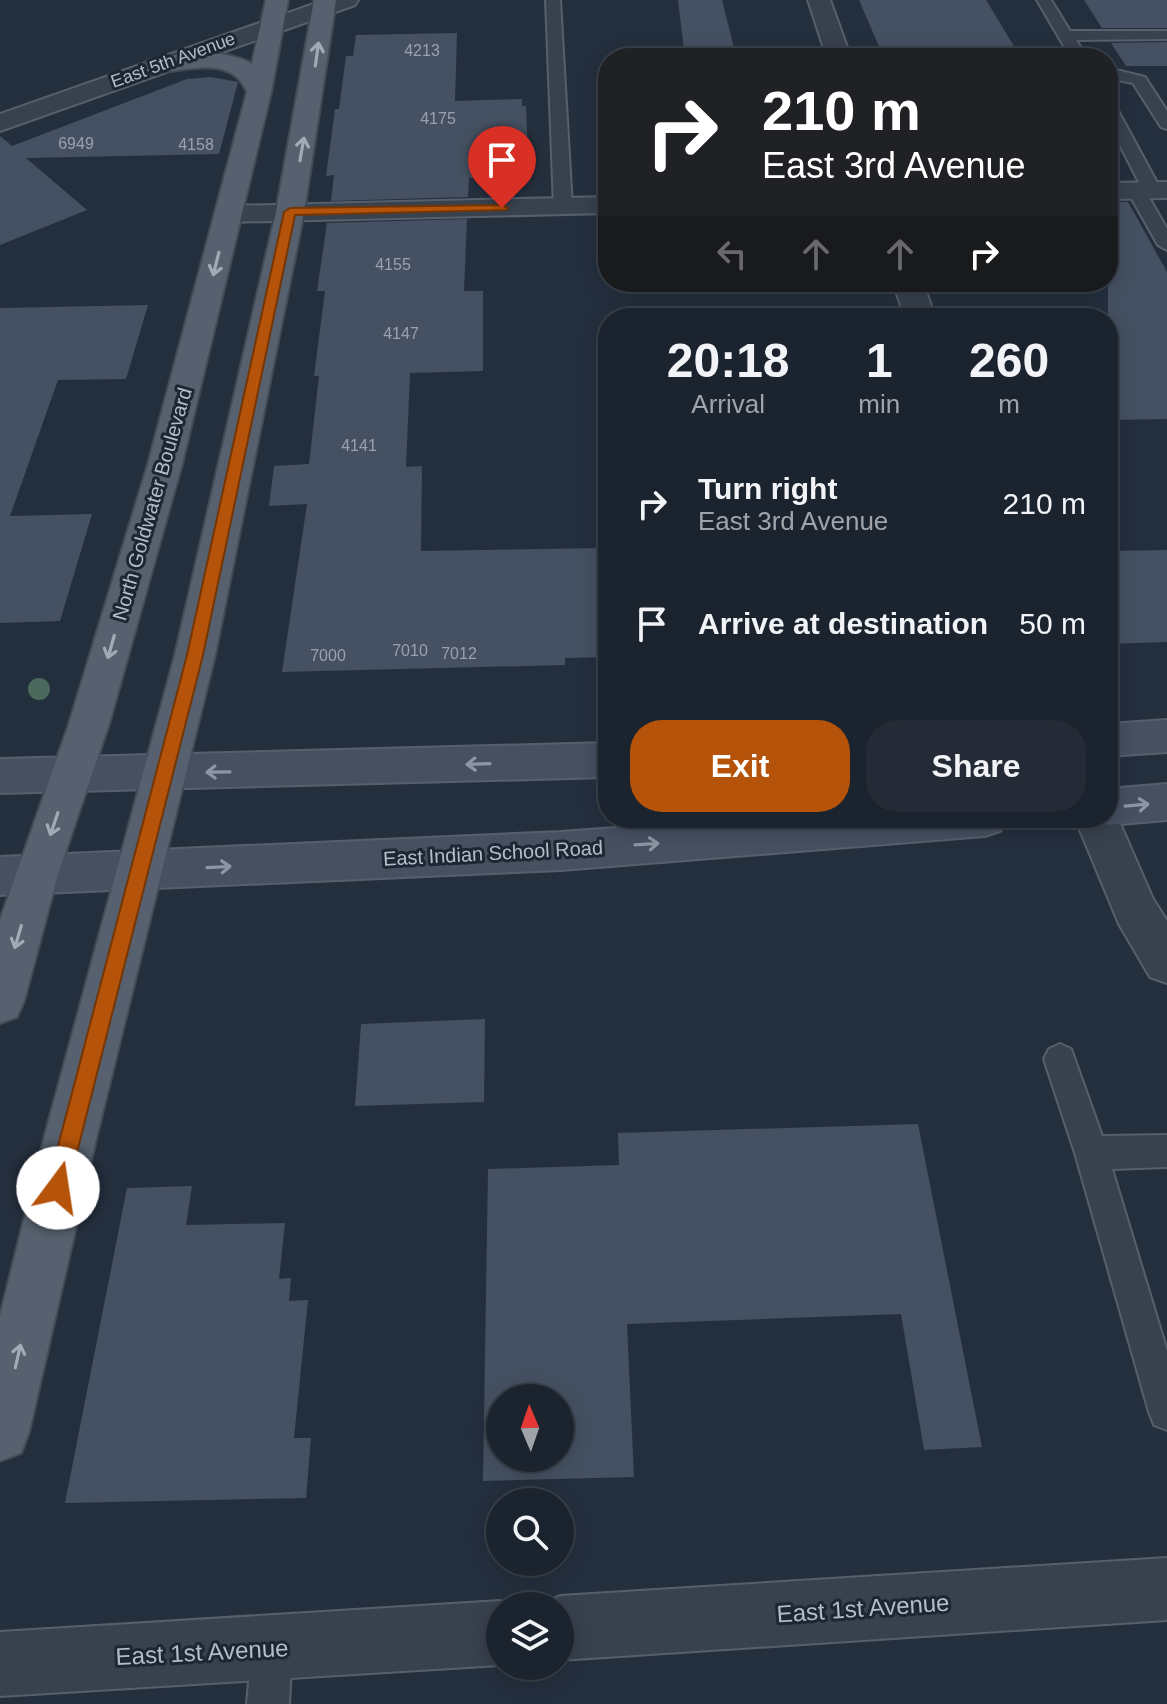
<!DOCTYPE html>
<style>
:root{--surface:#1b232e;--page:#242b36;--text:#f1f3f6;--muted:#a0a4aa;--line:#39404a;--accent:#b45309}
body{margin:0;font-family:Arial,sans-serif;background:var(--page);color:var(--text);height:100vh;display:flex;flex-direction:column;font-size:30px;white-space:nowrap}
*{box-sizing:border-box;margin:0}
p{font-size:26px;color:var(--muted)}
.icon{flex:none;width:44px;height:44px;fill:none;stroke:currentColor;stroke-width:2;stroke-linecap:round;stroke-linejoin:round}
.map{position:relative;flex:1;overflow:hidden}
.drawer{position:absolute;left:598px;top:308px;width:520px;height:520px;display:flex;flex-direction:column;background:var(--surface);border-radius:32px;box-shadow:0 4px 20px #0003,0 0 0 2px var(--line)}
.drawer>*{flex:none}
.top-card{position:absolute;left:598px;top:48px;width:520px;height:244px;border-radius:32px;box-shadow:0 4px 20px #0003,0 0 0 2px var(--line);background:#202124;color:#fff;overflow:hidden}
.needle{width:52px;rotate:358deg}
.controls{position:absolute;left:486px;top:1384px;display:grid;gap:16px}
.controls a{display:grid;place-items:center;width:88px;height:88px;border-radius:50%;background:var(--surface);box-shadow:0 4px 20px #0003,0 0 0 2px var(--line);font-size:40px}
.pin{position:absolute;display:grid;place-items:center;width:68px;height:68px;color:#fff;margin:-82px -34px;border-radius:50% 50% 50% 0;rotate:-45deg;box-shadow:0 0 8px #0007}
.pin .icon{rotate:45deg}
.me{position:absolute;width:88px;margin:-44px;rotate:14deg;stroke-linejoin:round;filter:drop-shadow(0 0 6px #0008)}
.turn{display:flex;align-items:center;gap:28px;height:168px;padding:0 32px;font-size:36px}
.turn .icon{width:104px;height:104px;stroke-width:2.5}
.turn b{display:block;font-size:56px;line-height:68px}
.lanes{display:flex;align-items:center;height:76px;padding:0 32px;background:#0003;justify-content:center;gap:40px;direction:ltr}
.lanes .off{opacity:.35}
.eta{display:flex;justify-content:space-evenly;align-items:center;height:136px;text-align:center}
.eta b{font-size:48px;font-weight:700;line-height:56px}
.button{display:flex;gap:16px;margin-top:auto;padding:16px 32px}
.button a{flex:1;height:92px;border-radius:32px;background:var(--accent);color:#fff;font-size:32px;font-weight:700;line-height:92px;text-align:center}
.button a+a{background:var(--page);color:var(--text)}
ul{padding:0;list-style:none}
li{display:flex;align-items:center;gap:24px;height:120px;padding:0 32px}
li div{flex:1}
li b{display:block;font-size:30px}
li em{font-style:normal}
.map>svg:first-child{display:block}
</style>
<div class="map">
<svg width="1167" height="1704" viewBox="0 0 1167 1704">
<rect width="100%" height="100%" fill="#242f3e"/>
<path fill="#455162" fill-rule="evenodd" d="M678 0H722L736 56 685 58Z
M859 0H986L1020 56 884 58Z
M1084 0H1167V28H1102Z
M457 33 455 101 522 99V106H526L529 176 469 178 468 197 331 201 334 175 326 176 335 109H339L346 56H353L356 35Z
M1167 42V66H1126L1111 43Z
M211 77 238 82 219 154 26 158 87 210 0 245V136L12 146 187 79Z
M1108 202H1128L1167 272V419L1108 420V318H1088L1087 315H1108Z
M467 219 464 291H483V371L410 373 406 467 422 466 421 551 608 548V657L565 658V665L282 672 307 504 269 506 274 466 309 464 319 376H314L325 291H317L327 223Z
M148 305 126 379 58 380 10 516 92 514 60 621 0 623V308Z
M1167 550V642L1108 644V551Z
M485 1019 484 1102 355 1106 361 1024Z
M918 1124 982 1447 924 1450 901 1314 627 1324 634 1477 483 1481 488 1169 619 1165 618 1133ZM500 1398H560V1458H500Z
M192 1186 186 1225 285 1223 279 1279 291 1278 289 1301 308 1300 294 1438H311L306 1498 65 1503 127 1188Z"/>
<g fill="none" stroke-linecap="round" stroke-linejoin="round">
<g stroke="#565f6c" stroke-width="4">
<path id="service" d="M546 0H560L572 207 563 212 554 207Z
M1037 0H1051L1070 31H1167V39L1076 40 1087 58H1071Z
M1108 68 1145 77 1167 111V129L1161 127 1133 83 1108 78Z
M1108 102 1116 107 1161 190 1158 194H1147L1167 229V250L1158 245 1127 190 1130 186H1141L1108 122Z
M1060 1044 1071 1049 1102 1136 1167 1135V1167L1112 1169 1167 1351V1430L1154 1425 1149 1412 1075 1153 1044 1059 1049 1049Z
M272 1629 286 1635 292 1649 289 1704H247L252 1649 258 1635Z"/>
</g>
<g stroke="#565f6c" stroke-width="4">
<path id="minor" d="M325 0H358L355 5 0 131V114Z
M1167 1558V1620L560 1660V1606H537L560 1596Z
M500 1601 512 1606H500V1665L0 1696V1632Z"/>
</g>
<g stroke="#565f6c" stroke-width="4">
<path id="tertiary" d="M808 0H830L851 58H827Z
M1167 182V198L1108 199V183Z
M608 197V213L229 222 219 220 215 214 219 208 229 206Z
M893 282H923L935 318H905Z
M1108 804 1112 805 1153 899 1167 921V983L1150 977 1119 924 1075 818H1108Z"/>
</g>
<g stroke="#565f6c" stroke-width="4">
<path id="secondary" d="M1167 720V752L1108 756V724Z
M608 743V777L0 793V759Z
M1167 784V820L1108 825 1092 818H1108V789Z
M750 818H1007L1000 831 985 836 561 870 0 895V857L561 832Z"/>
</g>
<g stroke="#414a57" stroke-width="4">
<path id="primary" d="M266 0H288L271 92 182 464 109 724 58 874 24 1001 17 1017 0 1023V920L69 724 148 464 247 92C232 55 188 70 156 73L147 71 144 66 147 61C179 53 222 47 252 64Z
M314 0H336L304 212 215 655 97 1135 29 1432 21 1453 0 1461V1316L45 1135 175 655 276 212Z"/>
</g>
<use href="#service" fill="#38414e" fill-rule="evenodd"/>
<use href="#minor" fill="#38414e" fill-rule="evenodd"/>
<use href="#tertiary" fill="#38414e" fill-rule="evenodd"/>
<use href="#secondary" fill="#465061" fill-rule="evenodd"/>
<use href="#primary" fill="#56606e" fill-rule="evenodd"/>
</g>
<circle fill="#4b6a5d" cx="39" cy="689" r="11"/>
<defs><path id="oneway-shaft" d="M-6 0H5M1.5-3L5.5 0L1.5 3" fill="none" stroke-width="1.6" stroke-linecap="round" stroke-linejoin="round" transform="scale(2)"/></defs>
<g stroke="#a1aab7">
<use href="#oneway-shaft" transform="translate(317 54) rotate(-82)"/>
<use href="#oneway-shaft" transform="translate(302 149) rotate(-80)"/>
<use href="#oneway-shaft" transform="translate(216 264) rotate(104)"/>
<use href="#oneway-shaft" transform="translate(111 647) rotate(106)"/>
<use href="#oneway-shaft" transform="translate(54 824) rotate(109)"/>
<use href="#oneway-shaft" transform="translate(18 937) rotate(106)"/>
<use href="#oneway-shaft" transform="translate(18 1356) rotate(-77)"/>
</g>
<g stroke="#8e96a5">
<use href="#oneway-shaft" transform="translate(478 764) rotate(178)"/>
<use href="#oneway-shaft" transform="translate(218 772) rotate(179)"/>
<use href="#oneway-shaft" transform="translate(1137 805) rotate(-5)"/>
<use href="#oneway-shaft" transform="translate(647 844) rotate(-4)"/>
<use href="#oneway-shaft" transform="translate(219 867) rotate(-3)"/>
</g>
<path fill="#b45309" stroke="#753606" stroke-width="2" d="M502 205 508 208 506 210 295 215 203 655 68 1188 65 1195 58 1199 50 1195 47 1188 187 655 284 212 290 208Z"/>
<g text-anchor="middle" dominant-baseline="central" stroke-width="6" stroke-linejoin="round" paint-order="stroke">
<g font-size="16" fill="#98a1af">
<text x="422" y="50">4213</text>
<text x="438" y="118">4175</text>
<text x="76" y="143">6949</text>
<text x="196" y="144">4158</text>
<text x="393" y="264">4155</text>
<text x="401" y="333">4147</text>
<text x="359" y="445">4141</text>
<text x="410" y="650">7010</text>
<text x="459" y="653">7012</text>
<text x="328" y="655">7000</text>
</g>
<g font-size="18" fill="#b4bcc9" stroke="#1d2633">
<text transform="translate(173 60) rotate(-20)">East 5th Avenue</text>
</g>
<g font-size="20" fill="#b4bcc9" stroke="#1d2633">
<text transform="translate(152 504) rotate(-74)">North Goldwater Boulevard</text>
<text transform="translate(493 853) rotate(-3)">East Indian School Road</text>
</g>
<g font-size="24" fill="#b4bcc9" stroke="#1d2633">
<text transform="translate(863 1608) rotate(-4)">East 1st Avenue</text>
<text transform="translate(202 1652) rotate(-3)">East 1st Avenue</text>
</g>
</g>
</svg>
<div class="controls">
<a><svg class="needle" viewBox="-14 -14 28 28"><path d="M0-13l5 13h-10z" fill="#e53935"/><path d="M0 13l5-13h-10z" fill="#a0a4aa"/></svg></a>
<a><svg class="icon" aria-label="search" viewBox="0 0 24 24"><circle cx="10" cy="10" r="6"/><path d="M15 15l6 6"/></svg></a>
<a><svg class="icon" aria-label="layers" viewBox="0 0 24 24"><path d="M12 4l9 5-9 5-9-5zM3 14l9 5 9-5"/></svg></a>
</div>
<div class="pin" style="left:502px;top:208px;background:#d93025"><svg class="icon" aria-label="arrive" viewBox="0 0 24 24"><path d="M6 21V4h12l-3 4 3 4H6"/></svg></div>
<svg class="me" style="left:58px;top:1188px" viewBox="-20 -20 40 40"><circle r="19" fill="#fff"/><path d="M0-13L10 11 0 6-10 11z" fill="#b45309"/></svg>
<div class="top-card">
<div class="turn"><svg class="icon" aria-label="right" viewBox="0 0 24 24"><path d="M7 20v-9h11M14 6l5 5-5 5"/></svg><div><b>210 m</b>East 3rd Avenue</div></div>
<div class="lanes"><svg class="icon off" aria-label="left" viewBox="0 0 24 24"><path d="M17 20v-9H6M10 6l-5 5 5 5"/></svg><svg class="icon off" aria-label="ahead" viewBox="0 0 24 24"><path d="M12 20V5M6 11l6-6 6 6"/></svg><svg class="icon off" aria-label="ahead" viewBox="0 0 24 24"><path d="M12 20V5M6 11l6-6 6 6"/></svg><svg class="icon" aria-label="right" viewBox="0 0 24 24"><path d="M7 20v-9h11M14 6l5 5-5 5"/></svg></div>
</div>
<section class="drawer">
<div class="eta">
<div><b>20:18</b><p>Arrival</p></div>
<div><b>1</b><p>min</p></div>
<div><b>260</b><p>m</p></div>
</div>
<ul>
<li><svg class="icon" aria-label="right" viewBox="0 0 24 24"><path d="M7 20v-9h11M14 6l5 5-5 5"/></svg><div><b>Turn right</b><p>East 3rd Avenue</p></div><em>210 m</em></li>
<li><svg class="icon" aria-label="arrive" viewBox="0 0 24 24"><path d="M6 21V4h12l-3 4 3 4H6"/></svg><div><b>Arrive at destination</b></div><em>50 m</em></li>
</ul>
<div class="button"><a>Exit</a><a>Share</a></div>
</section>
</div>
